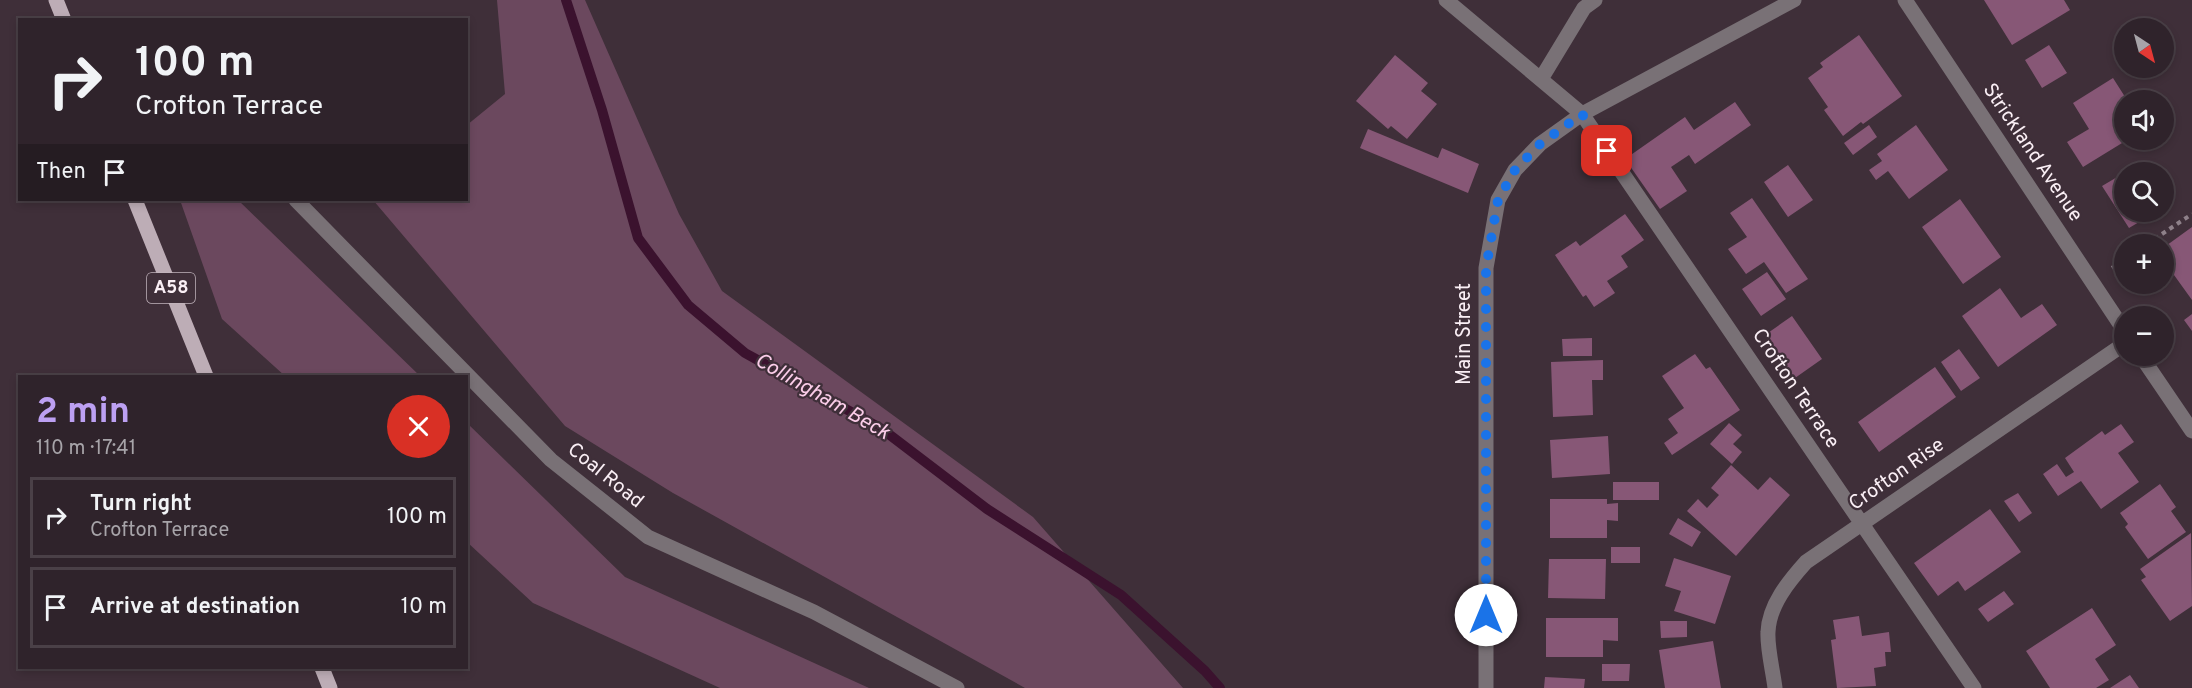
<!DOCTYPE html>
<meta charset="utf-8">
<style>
:root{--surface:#2f232b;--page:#372b33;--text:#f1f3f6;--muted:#a7a4a9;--line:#4a4047;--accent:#bca0f2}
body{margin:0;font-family:Overpass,sans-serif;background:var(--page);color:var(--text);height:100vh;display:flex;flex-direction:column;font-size:22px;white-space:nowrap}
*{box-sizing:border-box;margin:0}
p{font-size:20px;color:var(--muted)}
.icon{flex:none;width:33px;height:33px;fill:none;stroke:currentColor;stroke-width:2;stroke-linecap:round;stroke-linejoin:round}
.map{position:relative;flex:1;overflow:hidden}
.sheet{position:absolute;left:18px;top:375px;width:450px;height:294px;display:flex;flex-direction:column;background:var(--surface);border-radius:0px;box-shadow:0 3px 9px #0003,0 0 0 2px var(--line)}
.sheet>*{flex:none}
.top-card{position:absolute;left:18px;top:18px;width:450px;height:183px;border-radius:0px;box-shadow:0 3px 9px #0003,0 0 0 2px var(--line);background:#2f232b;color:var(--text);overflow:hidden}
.needle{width:39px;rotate:144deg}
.tools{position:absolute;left:2114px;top:18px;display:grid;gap:12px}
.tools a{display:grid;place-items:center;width:60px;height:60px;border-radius:50%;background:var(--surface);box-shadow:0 3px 9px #0003,0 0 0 2px var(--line);font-size:30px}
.pin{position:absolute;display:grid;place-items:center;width:51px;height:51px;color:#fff;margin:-26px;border-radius:12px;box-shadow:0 3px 9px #0006}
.me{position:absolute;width:66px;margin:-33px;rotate:0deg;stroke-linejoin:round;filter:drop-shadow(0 0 4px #0008)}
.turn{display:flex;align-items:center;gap:21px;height:126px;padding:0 18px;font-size:27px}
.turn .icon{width:78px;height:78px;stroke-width:2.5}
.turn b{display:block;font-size:42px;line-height:51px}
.then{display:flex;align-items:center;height:57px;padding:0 18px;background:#0003;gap:12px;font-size:22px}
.round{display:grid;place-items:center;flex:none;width:63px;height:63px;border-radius:32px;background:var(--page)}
.head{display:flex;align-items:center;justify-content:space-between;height:102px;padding:0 18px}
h1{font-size:36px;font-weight:700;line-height:45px;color:var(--accent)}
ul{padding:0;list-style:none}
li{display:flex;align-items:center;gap:18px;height:81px;margin:0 12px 9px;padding:0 6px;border:3px solid var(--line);border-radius:0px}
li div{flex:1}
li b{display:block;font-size:22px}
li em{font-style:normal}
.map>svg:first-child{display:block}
</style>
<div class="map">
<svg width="2192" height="688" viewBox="0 0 2192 688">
<rect width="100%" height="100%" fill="#3f2f39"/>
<path fill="#6b485e" d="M497 0H585L679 214 722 291 1033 517 1183 688H1025L673 493 565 426 373 200H466L467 125 505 94Z
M180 200H238L420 376H285L222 319Z
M466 422 625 577 869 688H720L533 603 467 542Z"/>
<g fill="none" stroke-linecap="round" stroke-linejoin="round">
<path stroke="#3b122e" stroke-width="10" d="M566 0 602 110 638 238 688 305 745 353 882 429 987 509 1121 595 1205 671 1220 688"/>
</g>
<path fill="#875776" d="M1984 0H2064L2070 10 2012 45Z
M1859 35 1902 96 1863 124 1861 122 1843 136 1824 110 1828 107 1808 78 1823 67 1820 63Z
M2049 45 2067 73 2042 88 2025 60Z
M1395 55 1428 83 1421 91 1437 104 1407 139 1391 126 1388 129 1356 101Z
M2113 78 2127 100H2124V140H2127L2083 167 2067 142 2089 129 2073 103Z
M1735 102 1751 125 1695 164 1689 155 1671 167 1687 191 1660 209 1625 159 1685 117 1694 130Z
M1869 125 1877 137 1853 155 1844 143Z
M1916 125 1948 170 1909 199 1888 171 1876 180 1869 170 1882 161 1877 154Z
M1368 129 1438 158 1442 148 1479 164 1468 193 1360 148Z
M2143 161 2150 172H2125Z
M1788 165 1813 200 1788 217 1764 182Z
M2124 173V212H2156L2129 228 2102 186Z
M1752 198 1808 279 1786 293 1764 262 1746 274 1728 249 1747 237 1730 213Z
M1960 199 2001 257 1963 284 1922 227Z
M1625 214 1644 240 1621 256 1628 267 1607 281 1615 293 1594 307 1586 295 1583 297 1555 255 1576 241 1580 246Z
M2192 227V300L2174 275 2163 283V248Z
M1767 272 1786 299 1761 316 1742 289Z
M2000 288 2021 318 2042 304 2057 325 1998 367 1962 316Z
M2192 314V331L2184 320Z
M1792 316 1822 359 1795 378 1765 335Z
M1592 338V356H1563L1562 339Z
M1959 349 1980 378 1961 391 1941 362Z
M1695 354 1706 369 1710 367 1740 410 1672 455 1664 443 1678 433 1668 419 1684 408 1662 376Z
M1603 360V380H1592L1593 415 1553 417 1551 362Z
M1935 367 1956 397 1879 452 1858 422Z
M1729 423 1742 435 1733 444 1742 452 1732 464 1710 444Z
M2121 424 2134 442 2118 453 2139 482 2101 509 2081 481 2058 496 2043 474 2057 464 2066 477 2074 472 2065 458 2102 431 2105 435Z
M1608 436 1610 474 1552 478 1550 440Z
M1731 465 1758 490 1770 477 1790 495 1736 556 1687 511 1698 499 1707 508 1719 495 1711 488Z
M1613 482H1659V500H1613Z
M2160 484 2176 507 2171 511 2186 532 2148 559 2125 527 2128 524 2120 513Z
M2018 493 2032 513 2019 522 2004 501Z
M1550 499H1607V504L1618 503V521L1607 520V538H1550Z
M1990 509 2021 552 1965 591 1958 581 1938 596 1914 563Z
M1678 518 1701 532 1692 547 1669 534Z
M2191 533 2192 606 2170 621 2141 580 2146 577 2140 569Z
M1611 547H1640V563H1611Z
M1674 558 1731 576 1715 624 1674 611 1681 591 1665 586Z
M1549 559H1606L1605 599 1548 598Z
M2004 591 2014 604 1988 622 1978 609Z
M2092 608 2116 645 2095 659 2109 680 2096 688H2050L2026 651Z
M1859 616 1862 636 1889 632 1891 652H1885L1886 666 1874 668 1876 686 1837 688 1831 640 1836 639 1833 620Z
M1546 618H1618V641L1603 640V657H1546Z
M1660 621H1687V637L1661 638Z
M1713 641 1721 688H1665L1659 650Z
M1602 664H1630L1629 681H1602Z
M2130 675 2139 688H2110Z
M1545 677 1585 679 1584 688H1544Z"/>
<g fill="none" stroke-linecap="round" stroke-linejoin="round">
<path stroke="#8e8089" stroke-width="4" stroke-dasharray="4.5 4.5" stroke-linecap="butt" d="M2147 244 2192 214
M2112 268 2124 260"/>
<path stroke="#797176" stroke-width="15" d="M1446 0 1582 114 1974 688
M1905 0 2124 330
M1541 79 1584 8 1595 0
M296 200 551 460 648 537 814 612 957 688
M2141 356 2192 431
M1486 688V268L1498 200 1515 170 1540 144 1582 114 1794 0
M1775 688C1773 671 1767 648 1768 632 1769 605 1789 581 1806 562L2124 344"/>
<path stroke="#bdadb6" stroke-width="15" d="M56 0 64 20
M135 200 206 376
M322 668 330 688"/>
</g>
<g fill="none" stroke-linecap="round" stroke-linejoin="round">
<path stroke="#1a73e8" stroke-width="10" stroke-dasharray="0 18" d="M1486 615V268L1498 200 1515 170 1540 144 1582 114 1607 151"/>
</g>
<g text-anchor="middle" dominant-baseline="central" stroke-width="4.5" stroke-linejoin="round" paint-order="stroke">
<rect fill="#3f2f39" stroke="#c2b5bd" stroke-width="1.5" x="147" y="273" width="48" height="30" rx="4.5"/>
<g font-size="18" font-weight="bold" fill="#faeff5">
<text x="171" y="288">A58</text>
</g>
<g font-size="20" fill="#faeff5" stroke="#3f2f39">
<text transform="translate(2032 153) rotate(56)">Strickland Avenue</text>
<text transform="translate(1465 334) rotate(-90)">Main Street</text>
<text transform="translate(1795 389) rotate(56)">Crofton Terrace</text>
<text transform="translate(1897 475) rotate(-35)">Crofton Rise</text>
<text transform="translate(605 476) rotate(39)">Coal Road</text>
</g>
<g font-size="21" font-style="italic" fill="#fbcde9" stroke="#3f2f39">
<text transform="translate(822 397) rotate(30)">Collingham Beck</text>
</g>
</g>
</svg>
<div class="tools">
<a><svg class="needle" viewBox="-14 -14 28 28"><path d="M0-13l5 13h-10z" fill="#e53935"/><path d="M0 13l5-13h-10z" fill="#a7a4a9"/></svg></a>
<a><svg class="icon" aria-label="sound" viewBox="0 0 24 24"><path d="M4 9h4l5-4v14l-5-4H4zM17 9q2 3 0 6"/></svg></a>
<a><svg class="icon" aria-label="search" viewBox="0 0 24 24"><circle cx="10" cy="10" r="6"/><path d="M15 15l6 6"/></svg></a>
<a>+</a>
<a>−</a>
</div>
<div class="pin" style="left:1607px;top:151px;background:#d93025"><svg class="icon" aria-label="arrive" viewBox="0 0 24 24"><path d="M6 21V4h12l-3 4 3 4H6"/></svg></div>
<svg class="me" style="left:1486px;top:615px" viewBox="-20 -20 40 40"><circle r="19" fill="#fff"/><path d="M0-13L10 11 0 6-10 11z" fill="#1a73e8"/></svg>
<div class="top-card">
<div class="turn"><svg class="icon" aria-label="right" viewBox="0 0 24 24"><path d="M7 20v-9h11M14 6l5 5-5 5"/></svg><div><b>100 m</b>Crofton Terrace</div></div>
<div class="then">Then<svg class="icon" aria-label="arrive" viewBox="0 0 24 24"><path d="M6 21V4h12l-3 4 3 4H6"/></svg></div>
</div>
<section class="sheet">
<div class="head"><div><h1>2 min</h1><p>110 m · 17:41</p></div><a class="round" style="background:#d93025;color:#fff"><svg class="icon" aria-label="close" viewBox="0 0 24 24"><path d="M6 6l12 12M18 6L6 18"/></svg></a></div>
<ul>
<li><svg class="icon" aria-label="right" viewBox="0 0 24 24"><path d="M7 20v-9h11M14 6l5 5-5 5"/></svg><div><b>Turn right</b><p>Crofton Terrace</p></div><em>100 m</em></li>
<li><svg class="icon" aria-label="arrive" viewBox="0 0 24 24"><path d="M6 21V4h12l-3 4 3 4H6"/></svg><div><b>Arrive at destination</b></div><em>10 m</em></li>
</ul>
</section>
</div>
